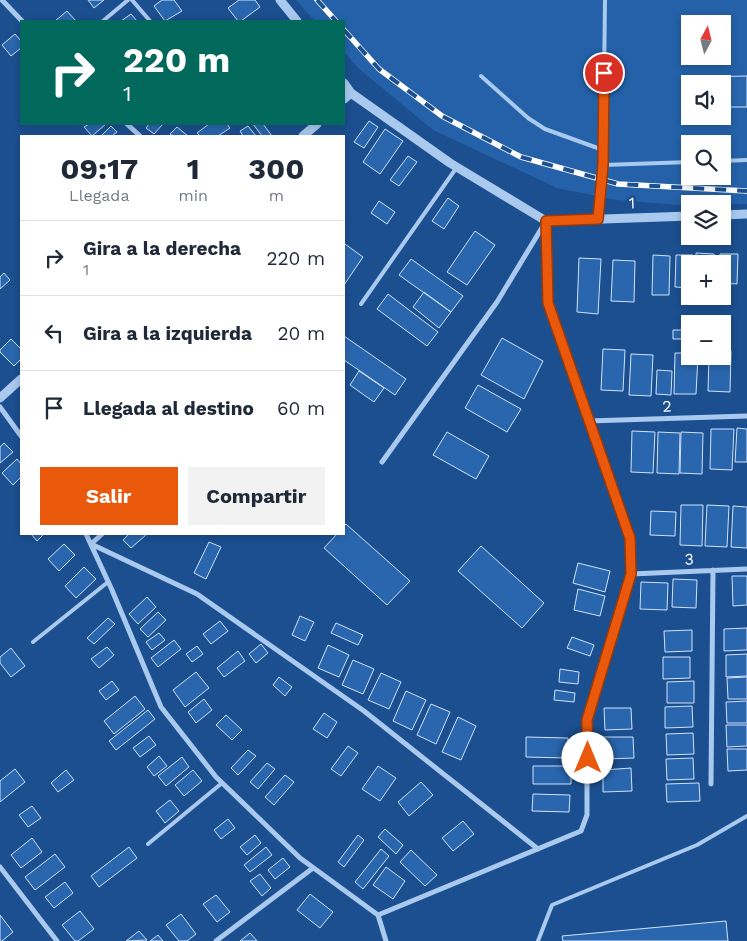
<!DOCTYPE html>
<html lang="es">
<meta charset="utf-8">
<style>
:root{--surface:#fff;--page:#f2f2f3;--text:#1f2937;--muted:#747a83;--line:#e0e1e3;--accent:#ea580c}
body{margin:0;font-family:"Work Sans",sans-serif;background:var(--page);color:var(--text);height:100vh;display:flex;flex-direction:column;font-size:19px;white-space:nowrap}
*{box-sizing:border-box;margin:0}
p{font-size:16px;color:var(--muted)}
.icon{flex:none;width:28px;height:28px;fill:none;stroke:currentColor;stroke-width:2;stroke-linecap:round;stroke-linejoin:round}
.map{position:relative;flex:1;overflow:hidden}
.sheet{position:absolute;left:20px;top:135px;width:325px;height:400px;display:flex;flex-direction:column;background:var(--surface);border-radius:0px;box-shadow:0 2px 8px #0003}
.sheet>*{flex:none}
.banner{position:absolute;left:20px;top:20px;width:325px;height:105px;border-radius:0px;box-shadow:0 2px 8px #0003;background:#00695c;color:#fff;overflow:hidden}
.needle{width:32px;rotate:7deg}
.buttons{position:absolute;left:681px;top:15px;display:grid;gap:10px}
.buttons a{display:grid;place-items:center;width:50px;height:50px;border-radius:0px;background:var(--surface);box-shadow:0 2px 8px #0003;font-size:25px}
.pin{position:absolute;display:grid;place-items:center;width:42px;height:42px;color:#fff;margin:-21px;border:2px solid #fff;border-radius:50%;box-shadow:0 1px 5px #0007}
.me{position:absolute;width:55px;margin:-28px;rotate:0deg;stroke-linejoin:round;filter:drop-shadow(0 0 4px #0008)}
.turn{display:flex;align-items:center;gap:18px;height:105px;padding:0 20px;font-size:22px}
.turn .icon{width:65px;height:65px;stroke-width:2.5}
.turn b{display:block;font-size:35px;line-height:42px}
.eta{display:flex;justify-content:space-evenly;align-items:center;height:85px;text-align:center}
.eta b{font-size:30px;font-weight:700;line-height:35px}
.cta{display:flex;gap:10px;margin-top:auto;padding:10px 20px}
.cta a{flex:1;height:58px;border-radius:0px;background:var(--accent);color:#fff;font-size:20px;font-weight:700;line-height:58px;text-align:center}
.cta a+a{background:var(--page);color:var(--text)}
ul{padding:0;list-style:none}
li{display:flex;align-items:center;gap:15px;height:75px;padding:0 20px;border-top:1px solid var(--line)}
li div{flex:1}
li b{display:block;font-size:19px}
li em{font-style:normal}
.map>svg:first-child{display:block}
</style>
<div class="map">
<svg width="747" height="941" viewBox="0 0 747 941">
<rect width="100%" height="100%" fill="#1b4f8f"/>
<path fill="#2461a8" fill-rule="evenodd" d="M296 0H747V204H690V206L617 200 557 188 433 130 358 68 344 52V21H315ZM690 24H722V56H690ZM690 84H722V116H690ZM690 144H722V176H690Z"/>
<path fill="#2a66ad" stroke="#cfe3fa" d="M88 0H104L94 8Z
M162 0H174L182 11 165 21 154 6Z
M239 0H255L260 7 241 21H238L228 8Z
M67 11 76 21H55Z
M131 14 137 21H121Z
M15 34 21 41V48L11 56 2 45Z
M747 76V107H722V84H702V77Z
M369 121 378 127 364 148 354 142Z
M89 124H106L92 136 84 127Z
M149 124H163L154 134 146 128Z
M209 124H227L230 128 218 136H200L197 133Z
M253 124H263L272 136H262Z
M111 126 117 132 112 136H101Z
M248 126 256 136H243L240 131Z
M177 127 188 136H173L170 134Z
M385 129 403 141 380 174 363 162Z
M408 156 417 162 399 186 390 180Z
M448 198 459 206 444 229 432 221Z
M379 201 395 212 387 224 371 213Z
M475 231 495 245 467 285 447 272Z
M345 244 363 257 344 285V246Z
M696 253 714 254V264H696Z
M720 254H738L737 284 722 283V264H720Z
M653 255 670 256 669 295H652Z
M676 255H693L692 264H690V288L675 287Z
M579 258 601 259 598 314 577 312Z
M411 259 463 296 451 312 399 275Z
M613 260 635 261 634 302 611 301Z
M4 273 10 280 0 289V277Z
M424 292 451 312 439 328 413 307Z
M388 294 438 332 427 346 377 309Z
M673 330H690V339H673Z
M344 336 406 379 395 395 344 360Z
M502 338 543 361 524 399 481 375Z
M11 339 21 349V359L14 366 0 352V350Z
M603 349 625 350 623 391 601 390Z
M722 351H731L730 392 708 391 709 356H722Z
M675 353H690V356H698L696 394H674Z
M631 354 653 355 651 396 629 395Z
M657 370 672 371 671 395 656 394Z
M359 371 384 388 374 402 350 385Z
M478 385 521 409 507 432 465 408Z
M737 428 747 429V462H735Z
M711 429H734L732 470 710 469Z
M632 431 655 432 653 473 631 472Z
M447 432 489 456 476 479 433 455Z
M658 432 680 433 679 474 657 473Z
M681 432 703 433 702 474 680 473Z
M4 443 13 452 0 463V447Z
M17 459 21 464V477L13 485 2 473Z
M681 505H703L702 546 680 545Z
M707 505 729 506 727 547 705 546Z
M733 506 747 507V548L731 547Z
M651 511 676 512 675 536 650 535Z
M346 524 410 581 387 605 324 548 337 534H344V526Z
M31 534H44L37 541Z
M129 534H147L131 548 123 540Z
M209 542 221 547 206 579 194 573Z
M64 544 75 555 59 571 48 559Z
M481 546 544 603 522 628 458 571Z
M578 563 610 571 605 592 573 583Z
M84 567 96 579 76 598 65 586Z
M732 576H747V605L733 606Z
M673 579 697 580 696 608 672 607Z
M641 582 668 583 667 610 640 609Z
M578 589 605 596 600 616 574 610Z
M147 597 156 607 138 624 129 614Z
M158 612 166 620 148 637 140 629Z
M300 616 314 622 305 641 292 635Z
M108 618 115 624 94 644 87 638Z
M220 621 228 631 211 644 203 634Z
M336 623 363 635 358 645 331 633Z
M747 628V650L724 651V629Z
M692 630V651L665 652 664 631Z
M159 633 165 640 152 650 146 642Z
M572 637 594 645 590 656 567 648Z
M174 640 181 649 158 667 151 658Z
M261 644 268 653 256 663 249 654Z
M328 645 349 655 339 677 318 668Z
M197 646 203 654 192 662 186 654Z
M107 647 114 655 99 668 91 659Z
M11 648 25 666 11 677 0 663V657Z
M238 651 245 661 224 677 217 668Z
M747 654V676L726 677V655Z
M663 657H690V678L663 679Z
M353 660 374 669 363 694 342 685Z
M560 669 579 672 578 684 559 682Z
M196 672 209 688 185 707 173 690Z
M381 673 401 682 389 709 368 700Z
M279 677 292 687 285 696 273 685Z
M747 677V699H728L727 678Z
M112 681 119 690 106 700 99 691Z
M694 681V703H667V682Z
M555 690 575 693 574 702 554 700Z
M406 691 426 700 412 730 393 721Z
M135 696 145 709 114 734 104 721Z
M204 699 212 710 196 723 188 712Z
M747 701V723H727L726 702Z
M431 704 450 712 436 744 417 735Z
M692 706 693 727 665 728V707Z
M604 708H631L632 729 605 730Z
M148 710 155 719 116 750 109 741Z
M324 713 337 722 327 738 313 729Z
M226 715 242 730 232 740 216 725Z
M458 717 476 726 461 760 442 752Z
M726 725H747V746L727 747Z
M693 733 694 754 667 755 666 734Z
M149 736 156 745 140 757 133 748Z
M526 737 568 738 567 758 526 757Z
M603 737H633L634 758 604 759Z
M348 746 358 753 341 776 331 769Z
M727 749H747V770L728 771Z
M248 750 256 756 238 775 231 768Z
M159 756 167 766 154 776 147 767Z
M182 757 189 767 166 786 158 776Z
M693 758 694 779 667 780 666 759Z
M267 763 275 769 258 789 250 782Z
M378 766 396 778 380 801 362 789Z
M533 766H571V784H533Z
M631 768 632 791 603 792V770Z
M15 769 25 782 0 802V781Z
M66 770 74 780 58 792 51 783Z
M193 770 202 781 184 796 175 785Z
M285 775 294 782 274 805 265 797Z
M421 782 433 795 409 816 398 802Z
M699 783 700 801 667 802 666 784Z
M533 794 570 795 569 812 532 811Z
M170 800 179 811 165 823 156 811Z
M32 806 41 818 28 827 19 815Z
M228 819 235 828 221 839 214 830Z
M463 821 474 834 453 851 442 838Z
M385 829 403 845 396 854 378 837Z
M255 835 261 843 247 855 240 847Z
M358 835 364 840 344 867 338 862Z
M32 838 42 852 21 868 11 855Z
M129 847 137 858 99 887 91 876Z
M266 847 272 855 250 872 244 865Z
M381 849 389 856 363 889 355 882Z
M411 850 437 875 425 886 400 862Z
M55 854 65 867 35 890 25 877Z
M283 858 290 867 275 879 268 870Z
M386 867 405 881 393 899 373 885Z
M260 874 271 888 262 896 250 881Z
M65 882 73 893 54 908 45 897Z
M310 894 333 912 320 928 297 910Z
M216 895 230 912 217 922 203 904Z
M80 911 94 929 78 941H75L62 925Z
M181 914 196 934 187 941H179L166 925Z
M0 915 13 932 2 941H0Z
M726 921 728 941H563L562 936Z
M139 931 147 940 126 941Z
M250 933 257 941H240Z
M158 935 163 941H150Z"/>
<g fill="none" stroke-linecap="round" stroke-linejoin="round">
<path stroke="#a9c9ee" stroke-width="4" d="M132 0 150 21
M605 0 603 165 690 162
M103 21 128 0
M481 76 528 118 545 129 603 150
M722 161 747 160
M599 218 603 165
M361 304 457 167
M33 642 108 582
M148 844 222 783
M538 941 552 905 697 845 747 816"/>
<path stroke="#a9c9ee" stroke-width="5" d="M2 0 22 21
M127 124 140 136
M0 407 21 436
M588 421 747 416
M382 462 497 302 546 221
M86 534 112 590 161 707 216 777 300 858 378 915 386 941
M102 534 91 544 197 594 364 711 538 849
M631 574 747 569
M711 784 713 570
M0 867 57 941
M378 915 581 831 587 815V720L631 574 630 538 548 303 546 221
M216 941 313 868"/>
<path stroke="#a9c9ee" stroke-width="9" d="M280 0 297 21
M344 83 351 93 450 163 546 221 690 216
M344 99 351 93
M303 136 317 124
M722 215 747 214
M0 398 21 379"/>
<g stroke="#fff" stroke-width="5.5">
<path id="rail" d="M317 0 336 21
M344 30 379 69 442 116 521 157 618 184 747 191"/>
</g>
<use href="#rail" stroke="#1b4f8f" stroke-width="4" stroke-dasharray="11" stroke-linecap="butt"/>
</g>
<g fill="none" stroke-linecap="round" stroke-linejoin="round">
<g stroke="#983908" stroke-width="12">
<path id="route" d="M588 758 587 720 631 574 630 538 548 303 546 221 598 219 603 165 604 73"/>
</g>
<use href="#route" stroke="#ea580c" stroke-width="9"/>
</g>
<g text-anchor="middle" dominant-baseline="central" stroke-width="5" stroke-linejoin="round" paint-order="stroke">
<g font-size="16" fill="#fff" stroke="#1b4f8f">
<text transform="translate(632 203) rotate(-2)">1</text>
<text transform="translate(667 406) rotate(-2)">2</text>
<text transform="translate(689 559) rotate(-3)">3</text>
</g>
</g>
</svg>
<div class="buttons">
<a><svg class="needle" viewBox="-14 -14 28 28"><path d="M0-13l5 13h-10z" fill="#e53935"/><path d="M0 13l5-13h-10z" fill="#747a83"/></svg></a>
<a><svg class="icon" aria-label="sound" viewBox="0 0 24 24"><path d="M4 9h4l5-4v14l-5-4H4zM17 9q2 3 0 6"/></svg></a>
<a><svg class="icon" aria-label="search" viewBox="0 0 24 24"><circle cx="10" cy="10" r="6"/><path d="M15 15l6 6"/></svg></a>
<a><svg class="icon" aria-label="layers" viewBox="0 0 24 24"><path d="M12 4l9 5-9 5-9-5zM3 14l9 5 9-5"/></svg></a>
<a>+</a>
<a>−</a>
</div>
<div class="pin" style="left:604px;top:73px;background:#d93025"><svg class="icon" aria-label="arrive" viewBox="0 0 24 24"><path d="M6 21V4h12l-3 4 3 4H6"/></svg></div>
<svg class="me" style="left:588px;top:758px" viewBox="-20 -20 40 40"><circle r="19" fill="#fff"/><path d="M0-13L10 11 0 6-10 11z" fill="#ea580c"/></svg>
<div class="banner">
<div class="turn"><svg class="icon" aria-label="right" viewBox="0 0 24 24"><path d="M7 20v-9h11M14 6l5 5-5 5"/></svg><div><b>220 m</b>1</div></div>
</div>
<section class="sheet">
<div class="eta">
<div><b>09:17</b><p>Llegada</p></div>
<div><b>1</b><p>min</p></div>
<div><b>300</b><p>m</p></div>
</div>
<ul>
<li><svg class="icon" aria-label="right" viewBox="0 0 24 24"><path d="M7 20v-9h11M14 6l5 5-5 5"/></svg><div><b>Gira a la derecha</b><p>1</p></div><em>220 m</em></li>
<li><svg class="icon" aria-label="left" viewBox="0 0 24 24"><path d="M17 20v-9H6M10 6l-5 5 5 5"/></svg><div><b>Gira a la izquierda</b></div><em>20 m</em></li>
<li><svg class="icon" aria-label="arrive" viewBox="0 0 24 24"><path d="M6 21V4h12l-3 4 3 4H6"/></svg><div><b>Llegada al destino</b></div><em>60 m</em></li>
</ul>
<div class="cta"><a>Salir</a><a>Compartir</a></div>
</section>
</div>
